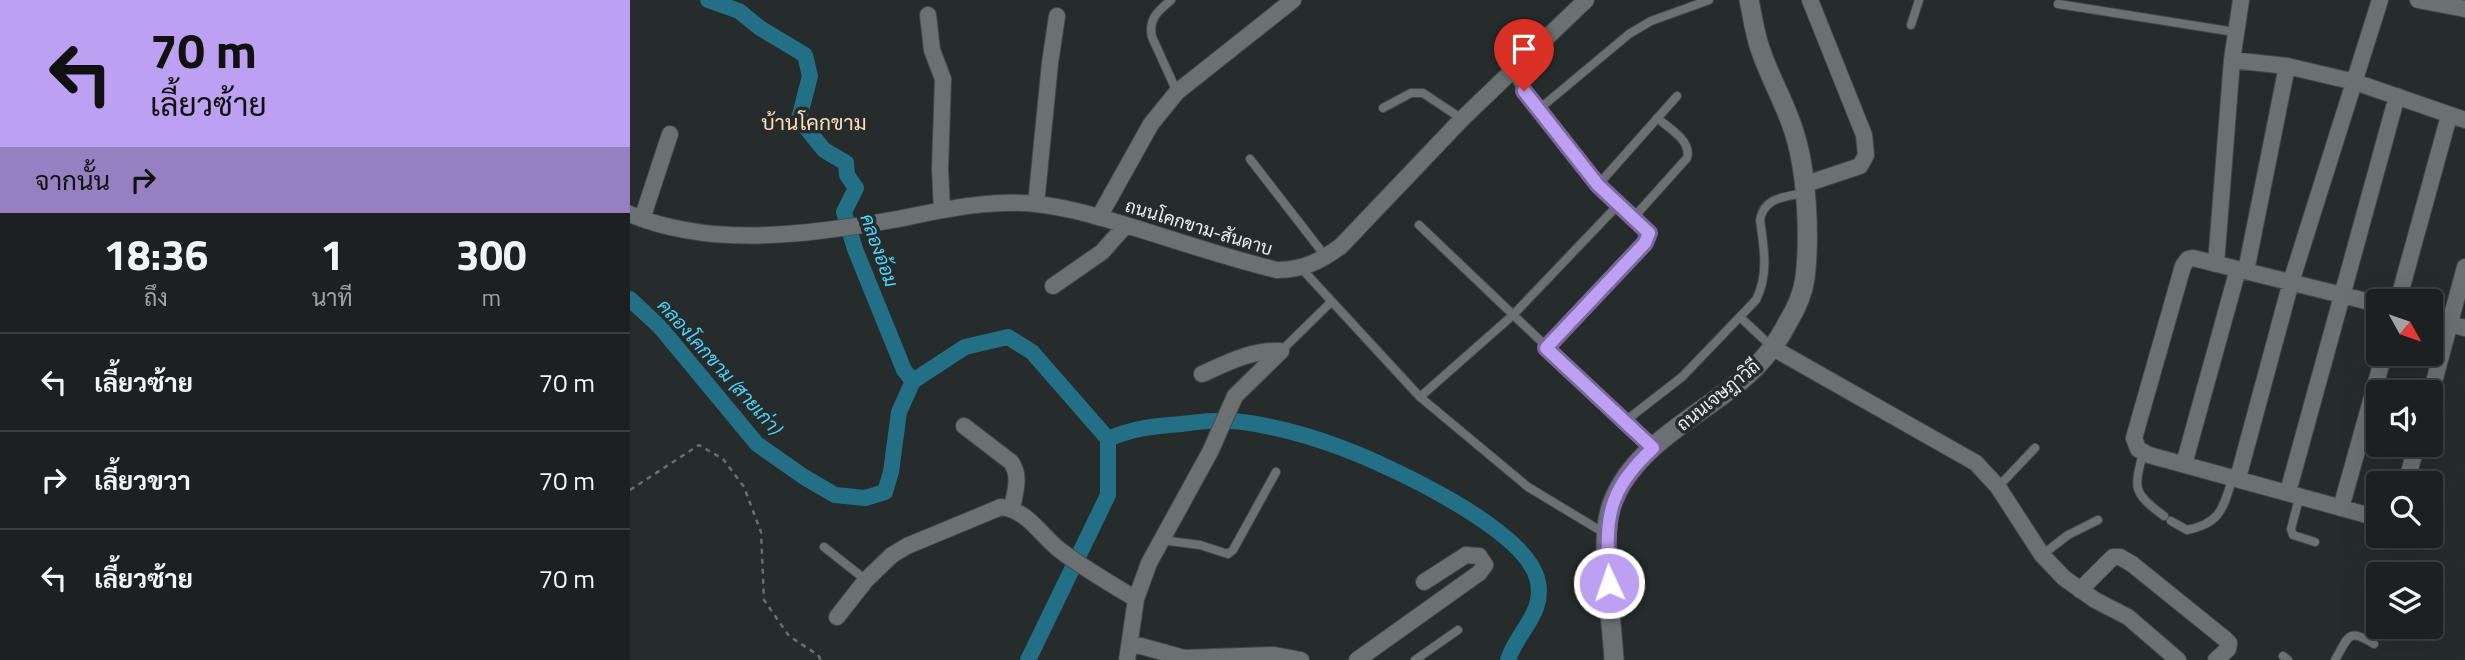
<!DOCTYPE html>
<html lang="th">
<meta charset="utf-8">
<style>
:root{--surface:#1c2021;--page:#292d2e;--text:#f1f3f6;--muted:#a0a3a5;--line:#3a3e3f}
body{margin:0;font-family:"Titillium Web",Sarabun,sans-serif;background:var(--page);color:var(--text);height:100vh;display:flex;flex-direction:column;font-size:26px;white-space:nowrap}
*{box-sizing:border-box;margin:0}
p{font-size:23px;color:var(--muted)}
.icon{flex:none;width:38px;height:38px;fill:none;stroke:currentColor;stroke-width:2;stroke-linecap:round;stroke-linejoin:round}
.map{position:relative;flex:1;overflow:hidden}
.sheet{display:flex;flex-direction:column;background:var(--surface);width:630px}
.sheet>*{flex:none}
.top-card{background:#bca0f2;color:#111;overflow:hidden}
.needle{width:46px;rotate:130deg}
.fabs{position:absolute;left:1736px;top:289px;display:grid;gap:14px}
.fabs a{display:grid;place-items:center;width:77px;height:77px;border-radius:7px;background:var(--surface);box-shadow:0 7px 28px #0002,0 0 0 2px var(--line);font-size:35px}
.pin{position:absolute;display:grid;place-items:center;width:60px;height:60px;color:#fff;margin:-72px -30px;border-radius:50% 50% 50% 0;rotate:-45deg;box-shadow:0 0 7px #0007}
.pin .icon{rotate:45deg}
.me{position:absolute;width:77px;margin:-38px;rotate:357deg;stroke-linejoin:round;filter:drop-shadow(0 0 5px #0008)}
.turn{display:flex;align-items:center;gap:24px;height:147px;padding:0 35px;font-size:32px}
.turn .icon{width:91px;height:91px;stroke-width:2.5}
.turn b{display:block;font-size:49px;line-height:60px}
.then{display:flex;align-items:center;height:66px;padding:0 35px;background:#0003;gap:14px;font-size:26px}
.eta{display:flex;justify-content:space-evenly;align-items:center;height:119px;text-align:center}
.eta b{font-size:42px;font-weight:700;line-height:49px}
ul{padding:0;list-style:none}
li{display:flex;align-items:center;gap:21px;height:98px;padding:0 35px;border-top:2px solid var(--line)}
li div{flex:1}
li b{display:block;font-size:26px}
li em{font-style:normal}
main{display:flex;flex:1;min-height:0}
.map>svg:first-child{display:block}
</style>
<main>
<section class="sheet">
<div class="top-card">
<div class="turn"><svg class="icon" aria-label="left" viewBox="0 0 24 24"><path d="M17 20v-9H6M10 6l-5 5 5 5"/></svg><div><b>70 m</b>เลี้ยวซ้าย</div></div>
<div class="then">จากนั้น<svg class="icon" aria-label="right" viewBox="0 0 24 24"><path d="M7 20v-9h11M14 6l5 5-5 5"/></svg></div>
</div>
<div class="eta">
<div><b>18:36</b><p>ถึง</p></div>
<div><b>1</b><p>นาที</p></div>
<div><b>300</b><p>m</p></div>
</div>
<ul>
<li><svg class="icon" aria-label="left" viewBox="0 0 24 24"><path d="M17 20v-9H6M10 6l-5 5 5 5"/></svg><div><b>เลี้ยวซ้าย</b></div><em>70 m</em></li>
<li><svg class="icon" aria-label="right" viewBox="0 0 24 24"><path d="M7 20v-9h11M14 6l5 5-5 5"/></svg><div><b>เลี้ยวขวา</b></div><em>70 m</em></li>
<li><svg class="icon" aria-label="left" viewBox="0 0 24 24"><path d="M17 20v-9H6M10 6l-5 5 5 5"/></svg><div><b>เลี้ยวซ้าย</b></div><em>70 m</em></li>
</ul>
</section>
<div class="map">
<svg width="1835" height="660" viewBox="0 0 1835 660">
<rect width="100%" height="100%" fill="#262b2c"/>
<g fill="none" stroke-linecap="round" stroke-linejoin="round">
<path stroke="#236f85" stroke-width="16" d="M78 0 109 11 130 28 175 55 180 76 169 119 194 150 216 163 217 175 226 188 214 212 225 249 274 370 283 381
M0 299 30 327 127 444 174 477 205 495 235 498 255 492 261 472 269 412 283 381 335 347 378 337 402 352 478 439
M478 439C503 428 525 426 551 424 574 421 596 419 620 423 650 428 683 437 712 448 760 466 893 528 907 578 917 612 887 631 878 660
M398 660 478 495V439"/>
<g stroke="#454849" stroke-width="10">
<path id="service" d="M541 0C528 11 518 19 522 37L547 92
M1428 4 1605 32
M1281 25 1289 0
M881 73 908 110
M753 108 781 93H793L832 119
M620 159 696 257
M968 185 1047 96
M1004 217 1057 158C1062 141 1039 128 1027 118
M789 225 1023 448
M671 268 790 397 898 487 976 534
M1111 318 1142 347
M916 348 1015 243 1019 233 968 185 908 110 999 34 1021 21 1079 0
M651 351 701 302
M790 397 883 315 989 204
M994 422 1052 377 1126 300C1139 274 1134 248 1130 220 1134 197 1155 197 1174 193
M1513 453C1504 489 1502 492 1534 516
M1368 487 1405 448
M1670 495 1661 529 1663 535 1685 542
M1541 521 1557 530C1592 523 1593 507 1603 477
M531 540 570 545 598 554 603 550 646 472
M194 547 236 580
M1412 555 1438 535 1468 520
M1653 656 1658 660
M785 660 828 630
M1705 660C1719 637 1717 627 1744 644"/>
</g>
<g stroke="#454849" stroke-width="18">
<path id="minor" d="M1788 0 1835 9
M298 15 302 50 313 79 310 169 312 210
M1602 60 1657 66 1725 82 1835 120
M1173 185 1230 166 1236 155 1234 135 1180 0
M406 204 420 63 427 16
M0 214C82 249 184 234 268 219 312 210 361 199 406 204 437 207 469 217 499 226 548 241 597 258 647 270 673 270 691 261 711 246L832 119 956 0
M469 217 521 124 547 92 663 0
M12 219 40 134
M1586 264 1602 60 1611 0
M1616 271 1657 66
M423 286 472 252 496 225
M1768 301 1819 116
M1748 304 1563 258 1558 259 1553 266 1504 438 1508 449 1519 455 1748 518
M1801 318 1835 328
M1143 348 1346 463 1368 487 1412 555 1434 578 1465 600 1498 617 1548 660
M572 374C599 362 621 350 651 351
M1801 393 1835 267
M334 426 381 462C391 476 385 492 382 508
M1554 464 1608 269
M1608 478 1661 282 1750 0
M1776 483 1787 444
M1658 492 1767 96
M1711 508 1754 354
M1450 590 1483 557H1490L1502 564 1595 639 1599 643 1598 649 1586 660
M207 617 236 580 262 555 277 546 371 507C398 510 411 536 431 551 455 569 481 584 506 599
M500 643 554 658 644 655 671 660
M497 660 506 599 519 563 580 452 605 396 651 351
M727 660 849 573 855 565 849 556 836 555 794 582"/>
</g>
<g stroke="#454849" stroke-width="21">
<path id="tertiary" d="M984 660C982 620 969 542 981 507 1000 449 1064 419 1108 383 1129 366 1146 346 1158 322 1166 309 1173 293 1175 278 1180 237 1177 174 1165 135 1156 103 1137 74 1128 42 1124 28 1122 14 1119 0"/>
</g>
<path stroke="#696e6f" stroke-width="2.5" stroke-dasharray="5 5" stroke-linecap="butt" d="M0 490 69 445 93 459 114 487 131 532 134 600 159 636 188 655 191 660"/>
<use href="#service" stroke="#6b7172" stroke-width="8"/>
<use href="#minor" stroke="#6b7172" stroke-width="16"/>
<use href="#tertiary" stroke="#6b7172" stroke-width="19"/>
</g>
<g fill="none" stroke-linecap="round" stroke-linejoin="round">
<g stroke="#7a689d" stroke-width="18">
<path id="route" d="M894 91 968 185 1019 233 1015 243 916 348 1023 448C974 494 976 520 979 583"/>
</g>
<use href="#route" stroke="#bca0f2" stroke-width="12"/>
</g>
<g text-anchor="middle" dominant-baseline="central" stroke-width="7" stroke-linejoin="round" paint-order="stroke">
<g font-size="18" fill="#eef1f2" stroke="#262b2c">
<text transform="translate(569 227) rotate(17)">ถนนโคกขาม-สันดาบ</text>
<text transform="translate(1088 395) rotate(-39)">ถนนเจษฎาวิถี</text>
</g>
<g font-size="19" font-style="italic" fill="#4bd7fe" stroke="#262b2c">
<text transform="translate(250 250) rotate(70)">คลองอ้อม</text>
<text transform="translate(90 366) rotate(48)">คลองโคกขาม (สายเก่า)</text>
</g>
<g font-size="21" fill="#fedcb8" stroke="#262b2c">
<text x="184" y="122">บ้านโคกขาม</text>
</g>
</g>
</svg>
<div class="fabs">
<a><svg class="needle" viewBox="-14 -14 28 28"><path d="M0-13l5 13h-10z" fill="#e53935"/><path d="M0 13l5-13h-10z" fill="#a0a3a5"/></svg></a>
<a><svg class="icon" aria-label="sound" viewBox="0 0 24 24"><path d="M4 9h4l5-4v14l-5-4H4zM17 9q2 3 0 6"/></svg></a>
<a><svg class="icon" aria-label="search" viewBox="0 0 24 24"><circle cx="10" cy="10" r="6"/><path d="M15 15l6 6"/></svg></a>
<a><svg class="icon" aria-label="layers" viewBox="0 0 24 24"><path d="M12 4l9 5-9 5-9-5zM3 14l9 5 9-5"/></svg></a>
</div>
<div class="pin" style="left:894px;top:91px;background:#d93025"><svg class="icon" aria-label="arrive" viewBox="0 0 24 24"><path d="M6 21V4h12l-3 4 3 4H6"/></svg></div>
<svg class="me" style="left:979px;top:583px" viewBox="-20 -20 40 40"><circle r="17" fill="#bca0f2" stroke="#fff" stroke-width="3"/><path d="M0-11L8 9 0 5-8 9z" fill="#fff"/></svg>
</div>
</main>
